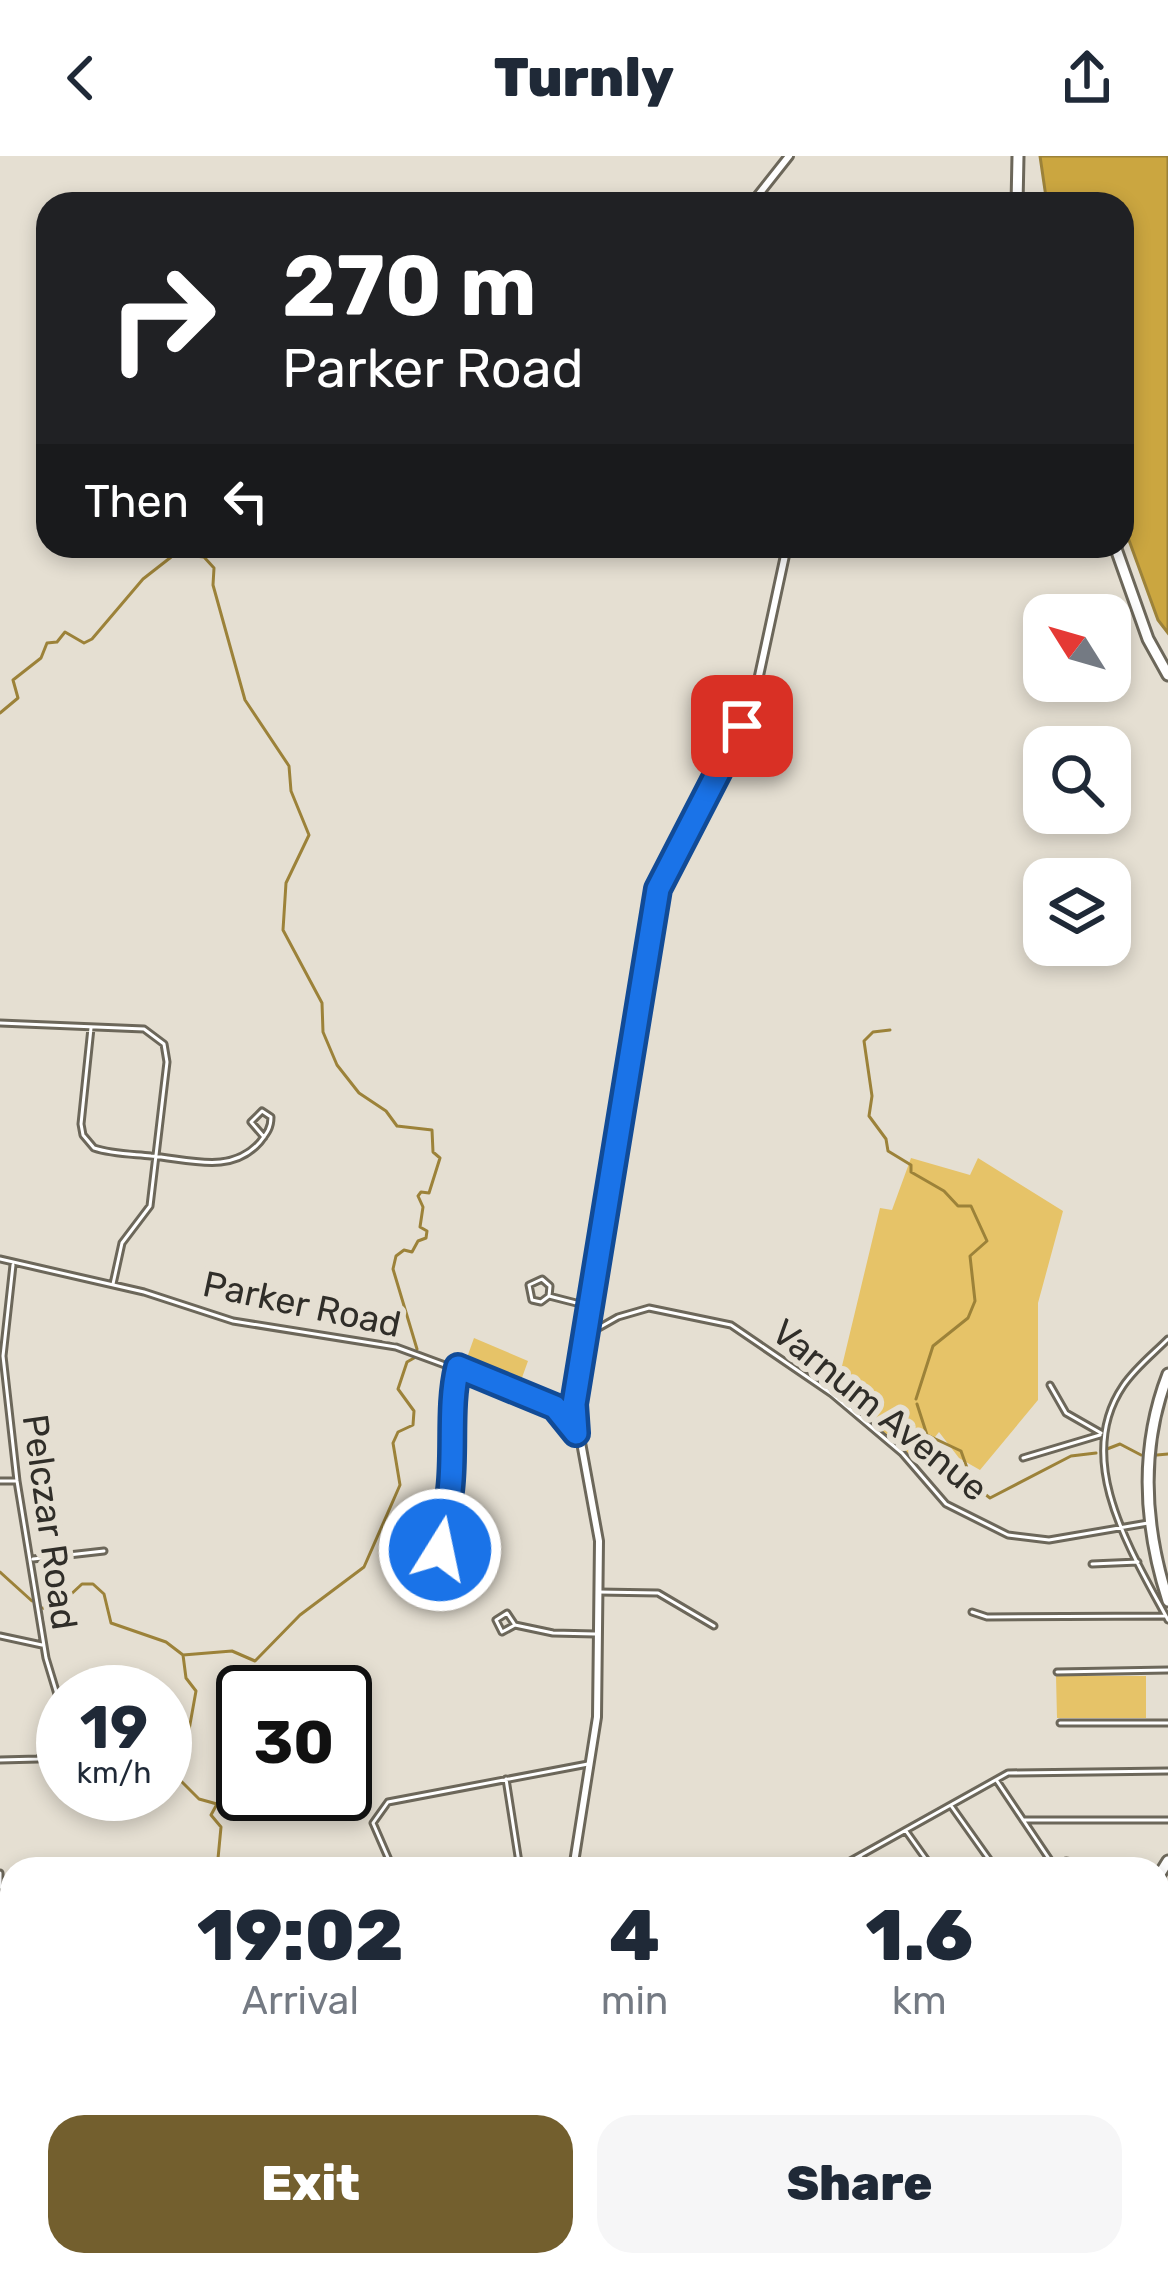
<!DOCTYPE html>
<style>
:root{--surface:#fff;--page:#f6f6f7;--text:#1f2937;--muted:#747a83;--accent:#735f2e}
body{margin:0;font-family:Rubik,sans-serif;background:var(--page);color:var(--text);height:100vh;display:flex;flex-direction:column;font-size:45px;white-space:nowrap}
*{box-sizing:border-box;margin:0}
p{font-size:39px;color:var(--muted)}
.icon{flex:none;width:66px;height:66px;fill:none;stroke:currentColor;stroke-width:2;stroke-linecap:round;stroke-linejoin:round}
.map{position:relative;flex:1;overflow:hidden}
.panel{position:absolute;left:0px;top:1701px;width:1170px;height:420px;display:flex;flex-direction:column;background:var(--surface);border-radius:36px 36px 0 0;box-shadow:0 6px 18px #0003}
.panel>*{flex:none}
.hud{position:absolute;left:36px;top:36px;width:1098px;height:366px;border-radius:36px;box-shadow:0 6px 18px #0003;background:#202124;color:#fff;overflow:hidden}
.needle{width:78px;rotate:307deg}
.buttons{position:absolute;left:1023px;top:438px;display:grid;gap:24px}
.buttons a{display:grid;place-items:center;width:108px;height:108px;border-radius:24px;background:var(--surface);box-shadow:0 6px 18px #0003;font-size:60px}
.speed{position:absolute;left:36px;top:1509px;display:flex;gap:24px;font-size:60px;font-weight:700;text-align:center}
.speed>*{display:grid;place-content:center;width:156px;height:156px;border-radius:50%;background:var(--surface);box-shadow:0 6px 18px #0003;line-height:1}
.speed small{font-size:30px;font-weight:400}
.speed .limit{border:6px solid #111;border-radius:18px;background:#fff;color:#111}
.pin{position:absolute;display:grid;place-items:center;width:102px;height:102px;color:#fff;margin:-51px;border-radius:24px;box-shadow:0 6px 18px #0006}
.me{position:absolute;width:132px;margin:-66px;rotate:10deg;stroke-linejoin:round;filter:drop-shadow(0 0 9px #0008)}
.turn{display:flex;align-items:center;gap:42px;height:252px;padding:0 48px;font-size:54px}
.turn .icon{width:156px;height:156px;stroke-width:2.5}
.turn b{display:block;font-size:84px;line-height:102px}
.then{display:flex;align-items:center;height:114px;padding:0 48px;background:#0003;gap:24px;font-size:45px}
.eta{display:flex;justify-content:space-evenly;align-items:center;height:204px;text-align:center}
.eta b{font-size:72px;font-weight:800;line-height:84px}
.action{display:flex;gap:24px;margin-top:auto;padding:24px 48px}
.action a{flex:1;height:138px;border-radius:36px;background:var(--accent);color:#fff;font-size:48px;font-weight:800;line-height:138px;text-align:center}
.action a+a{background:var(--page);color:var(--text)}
header{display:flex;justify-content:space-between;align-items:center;height:156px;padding:0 48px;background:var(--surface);font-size:54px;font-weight:800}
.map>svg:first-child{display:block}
</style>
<header><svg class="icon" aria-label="back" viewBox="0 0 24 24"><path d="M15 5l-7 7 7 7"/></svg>Turnly<svg class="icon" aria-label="share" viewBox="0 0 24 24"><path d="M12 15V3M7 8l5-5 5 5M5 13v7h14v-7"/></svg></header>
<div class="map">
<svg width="1168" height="2121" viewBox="0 0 1168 2121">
<rect width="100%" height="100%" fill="#e5dfd2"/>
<path fill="#e6c368" d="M911 1002 970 1019 978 1002 1063 1055 1038 1147V1244L980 1314 959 1302 939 1276 915 1306 836 1235 880 1052 892 1054Z
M474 1182 528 1205 519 1230 464 1210Z
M1056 1520H1146V1562H1057Z
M1168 1938V2121H1084L1062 2109H1158V1946Z"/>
<path fill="#cba640" stroke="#9c8239" stroke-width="3" d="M1040 0H1168V477L1158 464 1122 365V48H1047Z
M1168 1743V1938L1158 1946V1753Z
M860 2109H991L982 2121H856Z"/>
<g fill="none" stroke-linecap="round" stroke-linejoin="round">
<path stroke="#9c8239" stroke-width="3" d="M0 557 18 542 13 524 41 502 47 487 57 486 65 476 84 487 92 483 143 423 175 398 204 401 214 412 213 429 245 544 289 610 291 635 309 679 286 727 283 774 322 847 323 876 337 909 359 937 386 955 397 970 432 974 433 996 440 1002 429 1037 421 1036 418 1040 423 1051 420 1071 427 1075 426 1082 418 1085 412 1096 404 1094 396 1100 393 1113 417 1193
M890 874 873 876 864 885 872 940 869 960 886 983 888 995 911 1009V1016L944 1035 958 1050H971L987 1085 970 1100 975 1145 968 1162 933 1190 916 1243
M917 1248 927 1279 961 1295 973 1329 990 1342 1071 1300 1096 1297
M1107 1293 1120 1288 1141 1299
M1157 1299 1168 1298
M0 1416 32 1445
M43 1452 54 1454 82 1428H93L104 1438 111 1467 166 1486 183 1499 186 1522 196 1535 180 1624 199 1643 217 1648 211 1659 221 1671 217 1713
M183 1499 232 1495 255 1505 300 1459 364 1411 400 1329 393 1287 398 1276 413 1269 414 1255 398 1233 407 1206 414 1202
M0 1955 12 1960"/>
<g stroke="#6c675a" stroke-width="9">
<path id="minor" d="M0 867 144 873 164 888 167 906 150 1050 122 1087 113 1128
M91 872 81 968 83 979 94 992C112 998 132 998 151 1000 189 1003 231 1019 260 986 267 977 271 972 271 961L262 955 251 966 264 981
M0 1103 144 1136 233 1165 396 1191 548 1247 565 1259 576 1277
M13 1109 3 1200 17 1325 46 1502 63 1558
M549 1140 541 1146 532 1144 529 1129 542 1123 550 1130 549 1140 588 1150
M588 1178 618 1161 649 1152 731 1169 832 1238 902 1297 946 1348 1008 1379 1049 1384 1148 1367
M1168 1183C1153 1198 1135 1212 1123 1230 1073 1304 1131 1395 1168 1464
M1050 1229 1066 1257 1101 1277
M1023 1302 1100 1279
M0 1325H15
M438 1377 443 1391 430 1396 424 1382 438 1377C464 1329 445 1266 457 1213
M33 1403 104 1395
M1092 1408 1138 1406
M599 1436 658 1437 714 1470
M972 1456 987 1461 1164 1460
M515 1469 502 1476 496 1464 507 1457 515 1469 553 1477 595 1478
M0 1480 42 1489
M1057 1516 1168 1514
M1060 1567H1168
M0 1604 38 1603 63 1580
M506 1623 520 1713
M997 1625 1056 1713
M952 1651 996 1713
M1023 1664H1168
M906 1675 933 1713
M860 1700 869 1713
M393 1713 373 1667 388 1646 588 1608
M836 1713 1008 1617 1168 1615
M1047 1713 1066 1705 1113 1713
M0 1717V1731
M616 2109 644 2121
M746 2109 773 2121
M636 2121 641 2109"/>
</g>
<g stroke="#6c675a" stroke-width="12">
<path id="tertiary" d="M751 48 789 0
M573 1713 597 1561 599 1385 574 1248 658 733 754 543 787 390
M496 2109 498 2121"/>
</g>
<g stroke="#6c675a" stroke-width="15">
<path id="primary" d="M1017 48 1018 0
M1115 390 1148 483 1168 519
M1168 1218C1139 1293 1144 1370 1168 1445
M1158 1721 1168 1705
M821 2121 826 2109"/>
</g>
<use href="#minor" stroke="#fff" stroke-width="3"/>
<use href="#tertiary" stroke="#fff" stroke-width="6"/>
<use href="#primary" stroke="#fff" stroke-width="9"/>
</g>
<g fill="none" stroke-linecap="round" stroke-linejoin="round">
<g stroke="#114b97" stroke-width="30">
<path id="route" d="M440 1394 444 1384 438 1377C462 1331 445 1264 458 1211L555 1251 576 1277 574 1248 658 733 742 570"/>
</g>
<use href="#route" stroke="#1a73e8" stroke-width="21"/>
</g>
<g text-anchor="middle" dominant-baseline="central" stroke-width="12" stroke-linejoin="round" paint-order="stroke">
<g font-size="36" fill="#302e29" stroke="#e5dfd2">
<text transform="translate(302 1148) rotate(12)">Parker Road</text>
<text transform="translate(880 1254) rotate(39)">Varnum Avenue</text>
<text transform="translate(50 1366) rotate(82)">Pelczar Road</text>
</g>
</g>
</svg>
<div class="buttons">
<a><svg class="needle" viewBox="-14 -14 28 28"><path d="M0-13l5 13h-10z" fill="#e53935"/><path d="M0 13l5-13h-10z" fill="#747a83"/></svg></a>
<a><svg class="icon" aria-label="search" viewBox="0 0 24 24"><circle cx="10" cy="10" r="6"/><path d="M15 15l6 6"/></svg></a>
<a><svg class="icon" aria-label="layers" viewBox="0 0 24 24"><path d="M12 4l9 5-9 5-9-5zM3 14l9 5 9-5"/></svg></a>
</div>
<div class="speed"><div>19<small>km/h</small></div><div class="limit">30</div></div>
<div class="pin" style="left:742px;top:570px;background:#d93025"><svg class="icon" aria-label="arrive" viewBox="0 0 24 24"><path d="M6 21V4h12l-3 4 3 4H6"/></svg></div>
<svg class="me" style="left:440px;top:1394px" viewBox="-20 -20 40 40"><circle r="17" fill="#1a73e8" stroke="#fff" stroke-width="3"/><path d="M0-11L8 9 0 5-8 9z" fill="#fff"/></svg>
<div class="hud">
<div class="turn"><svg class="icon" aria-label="right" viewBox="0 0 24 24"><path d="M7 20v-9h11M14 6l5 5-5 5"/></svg><div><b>270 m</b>Parker Road</div></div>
<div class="then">Then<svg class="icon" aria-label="left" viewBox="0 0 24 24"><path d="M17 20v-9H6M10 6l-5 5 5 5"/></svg></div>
</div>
<section class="panel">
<div class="eta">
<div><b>19:02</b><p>Arrival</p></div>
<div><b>4</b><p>min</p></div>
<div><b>1.6</b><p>km</p></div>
</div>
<div class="action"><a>Exit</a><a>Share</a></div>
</section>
</div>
